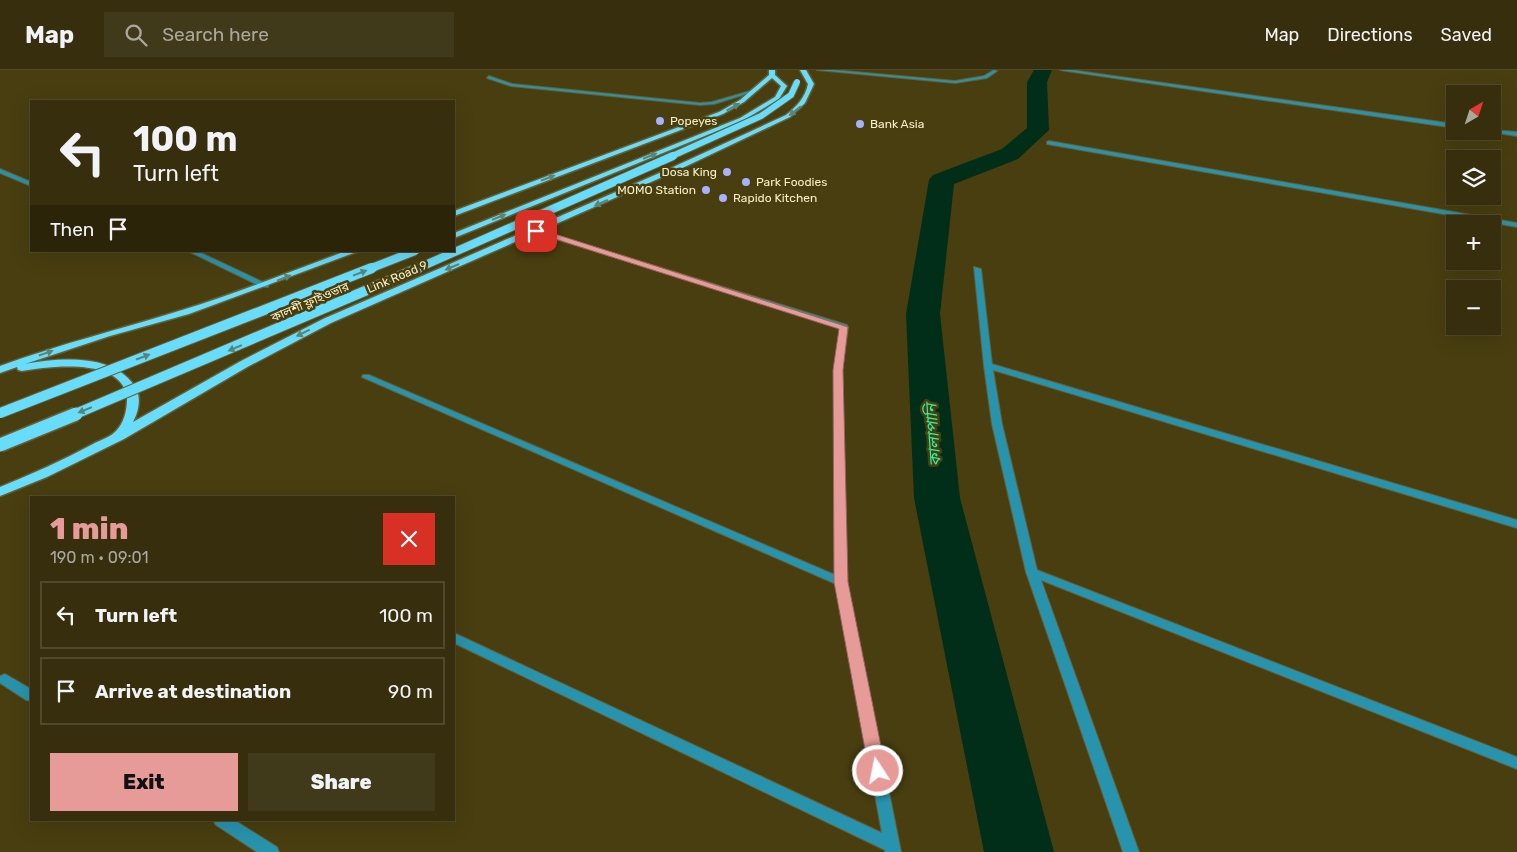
<!DOCTYPE html>
<meta charset="utf-8">
<style>
:root{--surface:#362e0c;--page:#413a1a;--text:#f1f3f6;--muted:#aaa89d;--line:#504a2d;--accent:#e69b98}
body{margin:0;font-family:Rubik,"Noto Sans Bengali",sans-serif;background:var(--page);color:var(--text);height:100vh;display:flex;flex-direction:column;font-size:19px;white-space:nowrap}
*{box-sizing:border-box;margin:0}
p{font-size:16px;color:var(--muted)}
.icon{flex:none;width:28px;height:28px;fill:none;stroke:currentColor;stroke-width:2;stroke-linecap:round;stroke-linejoin:round}
.map{position:relative;flex:1;overflow:hidden}
.panel{position:absolute;left:30px;top:426px;width:425px;height:325px;display:flex;flex-direction:column;background:var(--surface);border-radius:0px;box-shadow:0 5px 20px #0002,0 0 0 1px var(--line)}
.panel>*{flex:none}
.guide{position:absolute;left:30px;top:30px;width:425px;height:152px;border-radius:0px;box-shadow:0 5px 20px #0002,0 0 0 1px var(--line);background:#362e0c;color:var(--text);overflow:hidden}
.needle{width:32px;rotate:39deg}
.fabs{position:absolute;left:1446px;top:15px;display:grid;gap:10px}
.fabs a{display:grid;place-items:center;width:55px;height:55px;border-radius:0px;background:var(--surface);box-shadow:0 5px 20px #0002,0 0 0 1px var(--line);font-size:25px}
.pin{position:absolute;display:grid;place-items:center;width:42px;height:42px;color:#fff;margin:-21px;border-radius:10px;box-shadow:0 2px 8px #0006}
.me{position:absolute;width:55px;margin:-28px;rotate:349deg;stroke-linejoin:round;filter:drop-shadow(0 0 4px #0008)}
.turn{display:flex;align-items:center;gap:18px;height:105px;padding:0 20px;font-size:22px}
.turn .icon{width:65px;height:65px;stroke-width:2.5}
.turn b{display:block;font-size:35px;line-height:42px}
.then{display:flex;align-items:center;height:48px;padding:0 20px;background:#0003;gap:10px;font-size:19px}
.round{display:grid;place-items:center;flex:none;width:52px;height:52px;border-radius:0px;background:var(--page)}
.summary{display:flex;align-items:center;justify-content:space-between;height:85px;padding:0 20px}
h1{font-size:30px;font-weight:800;line-height:38px;color:var(--accent)}
.cta{display:flex;gap:10px;margin-top:auto;padding:10px 20px}
.cta a{flex:1;height:58px;border-radius:0px;background:var(--accent);color:#111;font-size:20px;font-weight:800;line-height:58px;text-align:center}
.cta a+a{background:var(--page);color:var(--text)}
ul{padding:0;list-style:none}
li{display:flex;align-items:center;gap:15px;height:68px;margin:0 10px 8px;padding:0 10px;border:2px solid var(--line);border-radius:0px}
li div{flex:1}
li b{display:block;font-size:19px}
li em{font-style:normal}
header{display:flex;align-items:center;gap:30px;box-sizing:border-box;height:70px;padding:0 25px;background:var(--surface);border-bottom:1px solid var(--line)}
header strong{font-size:24px}
nav{display:flex;gap:28px;margin-inline-start:auto;font-size:18px}
.search{width:350px;height:45px;background:var(--page);display:flex;align-items:center;gap:12px;box-sizing:border-box;padding:0 18px;border-radius:0px;color:var(--muted);font-size:19px}
.map>svg:first-child{display:block}
</style>
<header>
<strong>Map</strong>
<div class="search"><svg class="icon" aria-label="search" viewBox="0 0 24 24"><circle cx="10" cy="10" r="6"/><path d="M15 15l6 6"/></svg>Search here</div>
<nav><a>Map</a><a>Directions</a><a>Saved</a></nav>
</header>
<div class="map">
<svg width="1517" height="782" viewBox="0 0 1517 782">
<rect width="100%" height="100%" fill="#483e10"/>
<g fill="none" stroke-linecap="round" stroke-linejoin="round">
<path fill="#002e18" fill-rule="evenodd" d="M1034 0H1052L1047 12 1049 60 1018 89 954 114 940 244 960 428 1054 782H984L914 428 906 244 929 110 933 105 1002 79 1027 58V12Z"/>
<g stroke="#685e31" stroke-width="2">
<path id="lane" d="M489 6 512 14 700 33 712 32 757 19 759 20 714 34 700 35 511 16 487 8Z"/>
</g>
<g stroke="#685e31" stroke-width="2">
<path id="street" d="M817 0H833L955 11 984 6 994 0 997 1 987 8 955 13Z
M1060 0H1071L1455 54V58Z
M1492 60 1517 62V66L1490 62Z
M1049 71 1517 153V157L1047 74V72Z
M0 99 31 112V116L0 103Z
M534 160H538L847 255 848 257 842 300 847 512 901 782H885V780L454 573V563L882 763 836 514 362 307 363 305H369L835 505 834 300 840 258 534 162Z
M188 181H197L269 215 268 217H262Z
M974 197 981 199 992 294 1517 450V458L993 300 1002 354 1037 500 1517 687V699L1041 510 1139 782H1123L1026 502 992 354 984 296Z
M5 604 31 619V631L26 630 0 613V606Z
M213 750H234L277 777 279 782H257L216 755Z"/>
</g>
<g stroke="#685e31" stroke-width="3">
<path id="primary" d="M769 0H775V5L787 16 779 29 744 50 454 168V163L740 48 775 27 781 16 772 8 744 32 723 44 454 146V141L719 42 740 30 769 5Z
M800 0H806L814 14 805 33 790 47 676 101 331 253 249 296 124 369 47 407 0 426V417C32 404 63 390 93 374 100 370 111 367 116 361 124 353 127 340 127 329 124 287 51 296 22 301L18 300 17 297 0 303V296C60 274 121 259 182 240 237 223 292 201 346 181H359L189 244 110 266 25 294C59 288 111 283 134 315 142 326 139 341 133 352L241 291 323 249 671 98 786 45C797 36 805 28 808 14Z"/>
</g>
<use href="#lane" fill="#2893ad" fill-rule="evenodd"/>
<use href="#street" fill="#2893ad" fill-rule="evenodd"/>
<use href="#primary" fill="#68dcfb" fill-rule="evenodd"/>
<g stroke="#685e31" stroke-width="8" stroke-linecap="butt">
<path id="primary-bridge-far3" d="M670 87 761 46 791 25 797 12"/>
</g>
<g stroke="#685e31" stroke-width="10" stroke-linecap="butt">
<path id="primary-bridge-far2" d="M369 199 415 181
M416 199 673 86"/>
</g>
<g stroke="#685e31" stroke-width="12" stroke-linecap="butt">
<path id="primary-bridge-far1" d="M0 343 372 198
M73 345 419 198"/>
</g>
<g stroke="#685e31" stroke-width="16" stroke-linecap="butt">
<path id="primary-bridge" d="M0 375 76 344"/>
</g>
<use href="#primary-bridge-far3" stroke="#68dcfb" stroke-width="6"/>
<use href="#primary-bridge-far2" stroke="#68dcfb" stroke-width="8"/>
<use href="#primary-bridge-far1" stroke="#68dcfb" stroke-width="10"/>
<use href="#primary-bridge" stroke="#68dcfb" stroke-width="13"/>
</g>
<defs><path id="oneway-solid" d="M-6-.8H1V-3.2L6.5 0L1 3.2V.8H-6Z" transform="scale(1.25)"/></defs>
<g fill="#56857a">
<use href="#oneway-solid" transform="translate(733 37) rotate(-29)"/>
<use href="#oneway-solid" transform="translate(795 41) rotate(142)"/>
<use href="#oneway-solid" transform="translate(650 86) rotate(-22)"/>
<use href="#oneway-solid" transform="translate(548 108) rotate(-21)"/>
<use href="#oneway-solid" transform="translate(601 133) rotate(156)"/>
<use href="#oneway-solid" transform="translate(499 147) rotate(-22)"/>
<use href="#oneway-solid" transform="translate(452 197) rotate(157)"/>
<use href="#oneway-solid" transform="translate(360 203) rotate(-21)"/>
<use href="#oneway-solid" transform="translate(284 208) rotate(-21)"/>
<use href="#oneway-solid" transform="translate(303 263) rotate(154)"/>
<use href="#oneway-solid" transform="translate(235 278) rotate(157)"/>
<use href="#oneway-solid" transform="translate(46 283) rotate(-19)"/>
<use href="#oneway-solid" transform="translate(143 287) rotate(-21)"/>
<use href="#oneway-solid" transform="translate(85 340) rotate(158)"/>
</g>
<path fill="#e69b98" stroke="#966563" d="M533 159H539L848 257 843 300 848 512 886 701 884 706 878 708 872 706 869 701 834 512 833 300 839 259 533 162Z"/>
<g fill="#a7b1fc" stroke="#483e10" stroke-width="2">
<circle cx="660" cy="51" r="5"/>
<circle cx="860" cy="54" r="5"/>
<circle cx="727" cy="102" r="5"/>
<circle cx="746" cy="112" r="5"/>
<circle cx="706" cy="120" r="5"/>
<circle cx="723" cy="128" r="5"/>
</g>
<g text-anchor="middle" dominant-baseline="central" stroke-width="5" stroke-linejoin="round" paint-order="stroke">
<g font-size="12" fill="#f7efc6" stroke="#483e10" text-anchor="start">
<text x="670" y="51">Popeyes</text>
<text x="870" y="54">Bank Asia</text>
<text x="717" y="102" text-anchor="end">Dosa King</text>
<text x="756" y="112">Park Foodies</text>
<text x="696" y="120" text-anchor="end">MOMO Station</text>
<text x="733" y="128">Rapido Kitchen</text>
</g>
<g font-size="12" fill="#f7efc6" stroke="#483e10">
<text transform="translate(397 207) rotate(-23)">Link Road 9</text>
<text transform="translate(310 232) rotate(-23)">কালশী ফ্লাইওভার</text>
</g>
<g font-size="16" font-style="italic" fill="#2df39c" stroke="#483e10">
<text transform="translate(933 365) rotate(-94)">কালাপানি</text>
</g>
</g>
</svg>
<div class="fabs">
<a><svg class="needle" viewBox="-14 -14 28 28"><path d="M0-13l5 13h-10z" fill="#e53935"/><path d="M0 13l5-13h-10z" fill="#aaa89d"/></svg></a>
<a><svg class="icon" aria-label="layers" viewBox="0 0 24 24"><path d="M12 4l9 5-9 5-9-5zM3 14l9 5 9-5"/></svg></a>
<a>+</a>
<a>−</a>
</div>
<div class="pin" style="left:536px;top:161px;background:#d93025"><svg class="icon" aria-label="arrive" viewBox="0 0 24 24"><path d="M6 21V4h12l-3 4 3 4H6"/></svg></div>
<svg class="me" style="left:878px;top:701px" viewBox="-20 -20 40 40"><circle r="17" fill="#e69b98" stroke="#fff" stroke-width="3"/><path d="M0-11L8 9 0 5-8 9z" fill="#fff"/></svg>
<div class="guide">
<div class="turn"><svg class="icon" aria-label="left" viewBox="0 0 24 24"><path d="M17 20v-9H6M10 6l-5 5 5 5"/></svg><div><b>100 m</b>Turn left</div></div>
<div class="then">Then<svg class="icon" aria-label="arrive" viewBox="0 0 24 24"><path d="M6 21V4h12l-3 4 3 4H6"/></svg></div>
</div>
<section class="panel">
<div class="summary"><div><h1>1 min</h1><p>190 m · 09:01</p></div><a class="round" style="background:#d93025;color:#fff"><svg class="icon" aria-label="close" viewBox="0 0 24 24"><path d="M6 6l12 12M18 6L6 18"/></svg></a></div>
<ul>
<li><svg class="icon" aria-label="left" viewBox="0 0 24 24"><path d="M17 20v-9H6M10 6l-5 5 5 5"/></svg><div><b>Turn left</b></div><em>100 m</em></li>
<li><svg class="icon" aria-label="arrive" viewBox="0 0 24 24"><path d="M6 21V4h12l-3 4 3 4H6"/></svg><div><b>Arrive at destination</b></div><em>90 m</em></li>
</ul>
<div class="cta"><a>Exit</a><a>Share</a></div>
</section>
</div>
